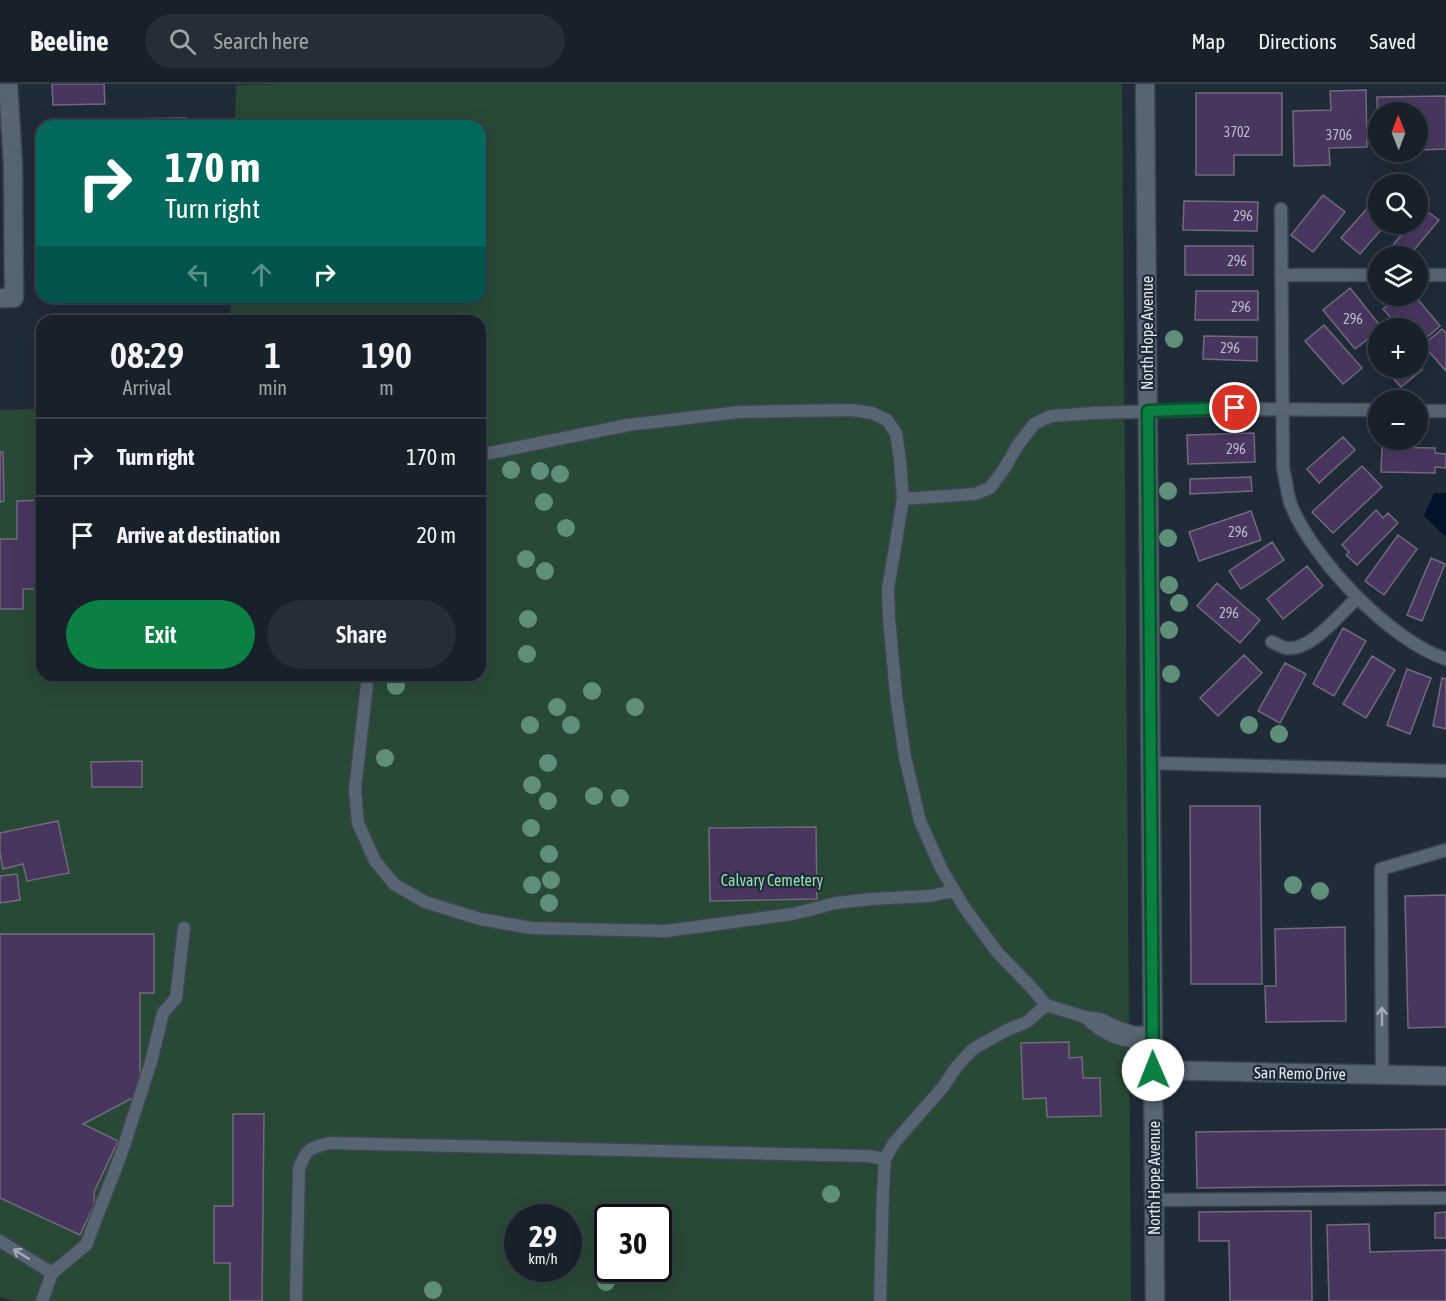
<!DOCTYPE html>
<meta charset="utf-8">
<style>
:root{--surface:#18202a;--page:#252d36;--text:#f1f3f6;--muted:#9fa3a8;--line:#363e47;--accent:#0b8043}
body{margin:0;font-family:"Asap Condensed",sans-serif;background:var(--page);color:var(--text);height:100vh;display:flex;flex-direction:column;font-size:22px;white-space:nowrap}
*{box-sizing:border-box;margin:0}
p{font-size:20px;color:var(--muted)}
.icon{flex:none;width:33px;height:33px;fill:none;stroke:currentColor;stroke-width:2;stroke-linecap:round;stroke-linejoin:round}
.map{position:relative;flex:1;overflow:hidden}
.sheet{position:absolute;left:36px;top:231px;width:450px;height:366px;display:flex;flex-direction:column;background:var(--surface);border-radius:18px;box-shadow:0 6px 24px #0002,0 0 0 2px var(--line)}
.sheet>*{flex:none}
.banner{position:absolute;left:36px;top:36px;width:450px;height:183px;border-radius:18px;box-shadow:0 6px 24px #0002,0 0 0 2px var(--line);background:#00695c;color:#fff;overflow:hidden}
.needle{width:39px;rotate:359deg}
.tools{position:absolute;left:1368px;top:18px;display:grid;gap:12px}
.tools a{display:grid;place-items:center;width:60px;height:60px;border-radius:50%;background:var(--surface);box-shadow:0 6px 24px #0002,0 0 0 2px var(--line);font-size:30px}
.speed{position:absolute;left:504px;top:1120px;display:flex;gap:12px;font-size:30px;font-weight:700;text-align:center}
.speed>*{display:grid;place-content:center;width:78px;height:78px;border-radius:50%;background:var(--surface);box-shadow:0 6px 24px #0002,0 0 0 2px var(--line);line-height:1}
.speed small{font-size:15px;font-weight:400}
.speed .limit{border:3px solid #111;border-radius:9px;background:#fff;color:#111}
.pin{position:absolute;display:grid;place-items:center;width:51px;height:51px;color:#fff;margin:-26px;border:3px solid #fff;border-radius:50%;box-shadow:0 2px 6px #0007}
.me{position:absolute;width:66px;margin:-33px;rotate:359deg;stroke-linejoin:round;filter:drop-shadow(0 0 4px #0008)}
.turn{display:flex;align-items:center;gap:21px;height:126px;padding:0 30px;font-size:27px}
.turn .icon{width:78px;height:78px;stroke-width:2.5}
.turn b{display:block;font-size:42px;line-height:51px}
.lanes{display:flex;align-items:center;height:57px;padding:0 30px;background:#0003;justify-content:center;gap:30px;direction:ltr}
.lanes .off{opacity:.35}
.eta{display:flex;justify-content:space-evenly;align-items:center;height:102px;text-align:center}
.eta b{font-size:36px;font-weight:600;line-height:42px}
.action{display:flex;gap:12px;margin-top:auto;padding:12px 30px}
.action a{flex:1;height:69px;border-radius:36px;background:var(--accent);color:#fff;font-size:24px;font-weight:600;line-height:69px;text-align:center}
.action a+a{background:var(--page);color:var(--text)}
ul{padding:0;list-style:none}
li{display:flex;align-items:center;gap:18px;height:78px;padding:0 30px;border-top:2px solid var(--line)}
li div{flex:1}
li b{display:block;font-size:22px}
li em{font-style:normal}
header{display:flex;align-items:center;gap:36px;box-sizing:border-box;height:84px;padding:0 30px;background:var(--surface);border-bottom:2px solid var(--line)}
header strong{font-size:28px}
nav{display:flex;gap:33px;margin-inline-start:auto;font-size:21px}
.search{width:420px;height:54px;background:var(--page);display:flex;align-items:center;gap:15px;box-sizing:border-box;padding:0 21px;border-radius:33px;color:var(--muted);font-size:22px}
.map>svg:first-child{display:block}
</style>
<header>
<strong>Beeline</strong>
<div class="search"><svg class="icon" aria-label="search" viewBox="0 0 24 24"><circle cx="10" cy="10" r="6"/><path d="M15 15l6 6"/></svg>Search here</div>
<nav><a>Map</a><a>Directions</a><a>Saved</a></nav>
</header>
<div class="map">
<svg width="1446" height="1217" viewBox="0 0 1446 1217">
<rect width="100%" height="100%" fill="#202b38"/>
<path fill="#284935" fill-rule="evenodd" d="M285 0H1122L1131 1217H15L0 1213V326L42 325V591H480V237H230L231 213H480V42H235L236 1ZM518 1134H568V1185H518ZM608 1134H658V1185H608Z"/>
<path fill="#00132a" d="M1434 409H1446V453L1424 432Z"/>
<path fill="#49365f" stroke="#716a7b" stroke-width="1.5" d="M52 0H104L105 20 53 21Z
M1366 6 1367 63 1329 64 1330 81 1294 82 1293 27 1331 26 1330 7Z
M1196 9H1282V71H1234V91H1196Z
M1446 12V65L1418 66V28H1378V67L1377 13Z
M186 34V42H122L121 35Z
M1323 111 1345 128 1313 168 1291 151Z
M1184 117 1258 118 1257 147 1183 146Z
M1372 119 1378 124V140H1386L1360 170 1341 154Z
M1422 124 1439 136 1409 172H1407L1393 161 1410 140H1418V130Z
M1185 162H1253V191H1185Z
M1350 204 1382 244H1378V247L1355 265 1323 226Z
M1196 207H1258V236H1195Z
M1399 212H1415L1440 242 1418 261V244H1400L1383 225Z
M1324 241 1362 284 1343 300 1305 257Z
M1442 245 1446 249V287L1423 261Z
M1204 252 1257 253V277L1203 275Z
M1378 256V277L1368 265Z
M1418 281 1422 286 1401 303 1384 284H1418Z
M1254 349 1255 378 1188 380 1187 351Z
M1343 353 1355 366 1319 399 1307 385Z
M1382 363 1435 364V369L1446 370V384L1435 383V389L1381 388Z
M0 368H3L4 417 0 418Z
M1362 382 1382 403 1333 449 1312 428Z
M1251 393 1252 407 1190 410V395Z
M42 416V505H23V525H0V455H17V417Z
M1376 426 1383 434 1388 429 1398 439 1357 481 1346 471 1349 468 1342 461Z
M1251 427 1261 456 1199 477 1189 448Z
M1398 451 1417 465 1384 511 1365 497Z
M1272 458 1284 476 1241 505 1229 487Z
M1431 474 1445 480 1422 537 1407 531Z
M1307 482 1323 502 1283 535 1267 515Z
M1217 499 1260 536 1240 559 1197 522Z
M1343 544 1366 557 1334 612 1313 600Z
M1244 571 1262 589 1218 632 1200 614Z
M1372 572 1395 586 1366 634 1343 620Z
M1285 579 1306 590 1280 639 1258 627Z
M1407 585 1431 594 1410 650 1387 641Z
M1442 594 1446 595V645L1433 642Z
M142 677V703H92L91 678Z
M1190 722H1260L1262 900H1191Z
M58 737 69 789 27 797 23 780 3 785 0 770V749Z
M816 743 817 815 710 817 709 744Z
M17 790 20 816 0 819V792Z
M1446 811V943L1408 944 1405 812Z
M1345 843 1346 937 1266 938 1265 902H1276L1275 845Z
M0 850H154V909H140V1010L83 1040 118 1057 94 1108V1121L80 1151 0 1114Z
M1069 958V974L1082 973 1083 994H1100L1101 1032 1047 1033 1046 1014 1023 1015 1021 959Z
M233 1030H264L262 1217H230V1179H214V1122H233Z
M1446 1045V1101L1197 1104 1196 1048Z
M1311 1127 1312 1217H1230L1229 1157H1199V1128Z
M1446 1128V1154H1435V1129Z
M1369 1140 1370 1168 1446 1166V1217H1329L1327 1141Z"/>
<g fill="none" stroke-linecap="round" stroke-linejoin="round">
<g stroke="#3d4651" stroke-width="15">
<path id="lane" d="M1281 125 1283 384C1286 396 1287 410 1291 421 1313 475 1389 556 1446 575
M1281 191H1378
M1418 191H1446
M1418 327H1446
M480 371 628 341 739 328 853 326 872 329 887 336 896 349 900 376 903 415 888 505 889 534 896 611 905 673 920 737 942 786 964 823 997 868 1032 904 1046 921 1085 933 1100 935 1120 944 1135 949 1153 948
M903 415 975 410 990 404 1004 385 1018 361 1034 340 1051 332 1094 329 1229 325 1378 326
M1272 558C1277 560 1281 563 1286 564 1310 568 1341 529 1357 514
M368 591 355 706 358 739 375 777 394 800 425 818 480 835 531 844 666 847 793 830 836 819 871 815 930 812 954 807
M1151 679 1446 687
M1085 933C1105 953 1125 959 1153 959
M1382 990 1381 785 1446 766
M1154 1116 1446 1114
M0 1157 52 1189 42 1217
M52 1189 86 1161 122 1068 151 978 163 929 176 914 184 844
M296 1217 299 1085C306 1065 309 1064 330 1059L868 1072 885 1075
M880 1217 883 1107 885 1075 894 1059 943 1003 957 982 973 965 1007 946 1027 938 1046 921"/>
</g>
<g stroke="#3d4651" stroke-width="21">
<path id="street" d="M1145 0 1155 1217
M0 214H14L13 81 8 0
M1153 986 1446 992"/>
</g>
<use href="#lane" stroke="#576472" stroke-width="12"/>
<use href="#street" stroke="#576472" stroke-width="18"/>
</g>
<g fill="#5f8e79">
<circle cx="1174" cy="255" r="9"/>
<circle cx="511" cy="386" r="9"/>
<circle cx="540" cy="387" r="9"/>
<circle cx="560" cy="390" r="9"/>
<circle cx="1168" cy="407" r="9"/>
<circle cx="544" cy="418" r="9"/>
<circle cx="566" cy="444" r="9"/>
<circle cx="1168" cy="454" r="9"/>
<circle cx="526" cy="475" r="9"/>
<circle cx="545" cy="487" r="9"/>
<circle cx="1169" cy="501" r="9"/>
<circle cx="1179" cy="519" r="9"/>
<circle cx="528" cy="535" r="9"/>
<circle cx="1169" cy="546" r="9"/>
<circle cx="527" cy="570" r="9"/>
<circle cx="1171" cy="590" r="9"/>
<circle cx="396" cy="602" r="9"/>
<circle cx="592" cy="607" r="9"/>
<circle cx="557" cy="623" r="9"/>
<circle cx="635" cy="623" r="9"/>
<circle cx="530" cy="641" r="9"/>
<circle cx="571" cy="641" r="9"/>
<circle cx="1249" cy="641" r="9"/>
<circle cx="1279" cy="650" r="9"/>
<circle cx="385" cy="674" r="9"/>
<circle cx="548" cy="679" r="9"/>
<circle cx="532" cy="701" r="9"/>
<circle cx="594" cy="712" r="9"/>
<circle cx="620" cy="714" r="9"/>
<circle cx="548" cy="717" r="9"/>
<circle cx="531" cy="744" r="9"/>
<circle cx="549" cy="770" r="9"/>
<circle cx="551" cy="796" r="9"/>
<circle cx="532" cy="801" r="9"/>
<circle cx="1293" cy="801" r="9"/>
<circle cx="1320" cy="807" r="9"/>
<circle cx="549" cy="819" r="9"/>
<circle cx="831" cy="1110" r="9"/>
<circle cx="606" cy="1198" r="9"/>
<circle cx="433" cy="1206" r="9"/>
</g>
<defs><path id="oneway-shaft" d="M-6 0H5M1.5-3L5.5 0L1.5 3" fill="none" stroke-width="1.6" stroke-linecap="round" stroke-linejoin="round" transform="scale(1.5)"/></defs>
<g stroke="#a2acb7">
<use href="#oneway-shaft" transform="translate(1382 932) rotate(-90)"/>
<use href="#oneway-shaft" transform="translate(21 1170) rotate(-148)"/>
</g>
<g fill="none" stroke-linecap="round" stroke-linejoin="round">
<g stroke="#07532c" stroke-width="15">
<path id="route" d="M1153 986 1148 327 1235 324"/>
</g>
<use href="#route" stroke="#0b8043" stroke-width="10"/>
</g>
<g text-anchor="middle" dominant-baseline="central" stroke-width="4.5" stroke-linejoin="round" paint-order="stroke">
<g font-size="14" fill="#babbcc">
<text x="1237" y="48">3702</text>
<text x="1339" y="51">3706</text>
<text x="1243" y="132">296</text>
<text x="1237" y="177">296</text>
<text x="1241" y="223">296</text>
<text x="1353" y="235">296</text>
<text x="1230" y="264">296</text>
<text x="1236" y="365">296</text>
<text x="1238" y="448">296</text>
<text x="1229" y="529">296</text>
</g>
<g font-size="16" fill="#e0e7f0" stroke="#202b38">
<text transform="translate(1147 249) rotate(-90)">North Hope Avenue</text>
<text transform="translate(1300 989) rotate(1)">San Remo Drive</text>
<text transform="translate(1154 1094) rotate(-90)">North Hope Avenue</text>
</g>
<g font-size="16" fill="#93dfaf" stroke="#202b38">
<text x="772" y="796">Calvary Cemetery</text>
</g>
</g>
</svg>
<div class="tools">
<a><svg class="needle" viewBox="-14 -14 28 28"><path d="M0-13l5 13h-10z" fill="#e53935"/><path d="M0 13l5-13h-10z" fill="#9fa3a8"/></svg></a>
<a><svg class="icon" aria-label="search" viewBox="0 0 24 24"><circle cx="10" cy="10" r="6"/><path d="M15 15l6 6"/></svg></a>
<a><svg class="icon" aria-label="layers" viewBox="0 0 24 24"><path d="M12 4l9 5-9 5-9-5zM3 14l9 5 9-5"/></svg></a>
<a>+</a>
<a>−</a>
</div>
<div class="speed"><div>29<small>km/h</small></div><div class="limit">30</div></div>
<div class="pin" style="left:1235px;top:324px;background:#d93025"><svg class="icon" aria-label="arrive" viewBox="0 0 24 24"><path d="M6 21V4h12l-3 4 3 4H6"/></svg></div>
<svg class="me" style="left:1153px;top:986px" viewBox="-20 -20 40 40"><circle r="19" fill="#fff"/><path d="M0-13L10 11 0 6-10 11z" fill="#0b8043"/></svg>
<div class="banner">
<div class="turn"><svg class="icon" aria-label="right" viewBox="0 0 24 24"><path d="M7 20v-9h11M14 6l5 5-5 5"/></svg><div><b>170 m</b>Turn right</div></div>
<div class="lanes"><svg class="icon off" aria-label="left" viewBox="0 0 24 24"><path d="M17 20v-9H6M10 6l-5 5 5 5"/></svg><svg class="icon off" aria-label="ahead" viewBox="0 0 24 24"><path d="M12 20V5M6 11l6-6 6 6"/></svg><svg class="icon" aria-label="right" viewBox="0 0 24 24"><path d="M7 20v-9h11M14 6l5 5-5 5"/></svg></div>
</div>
<section class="sheet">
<div class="eta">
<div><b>08:29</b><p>Arrival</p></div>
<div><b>1</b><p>min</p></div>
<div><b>190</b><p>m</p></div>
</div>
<ul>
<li><svg class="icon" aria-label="right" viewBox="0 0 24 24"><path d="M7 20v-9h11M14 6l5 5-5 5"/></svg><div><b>Turn right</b></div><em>170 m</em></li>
<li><svg class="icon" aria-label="arrive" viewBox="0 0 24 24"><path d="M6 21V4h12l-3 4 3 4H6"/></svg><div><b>Arrive at destination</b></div><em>20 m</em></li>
</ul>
<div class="action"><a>Exit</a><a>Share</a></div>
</section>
</div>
